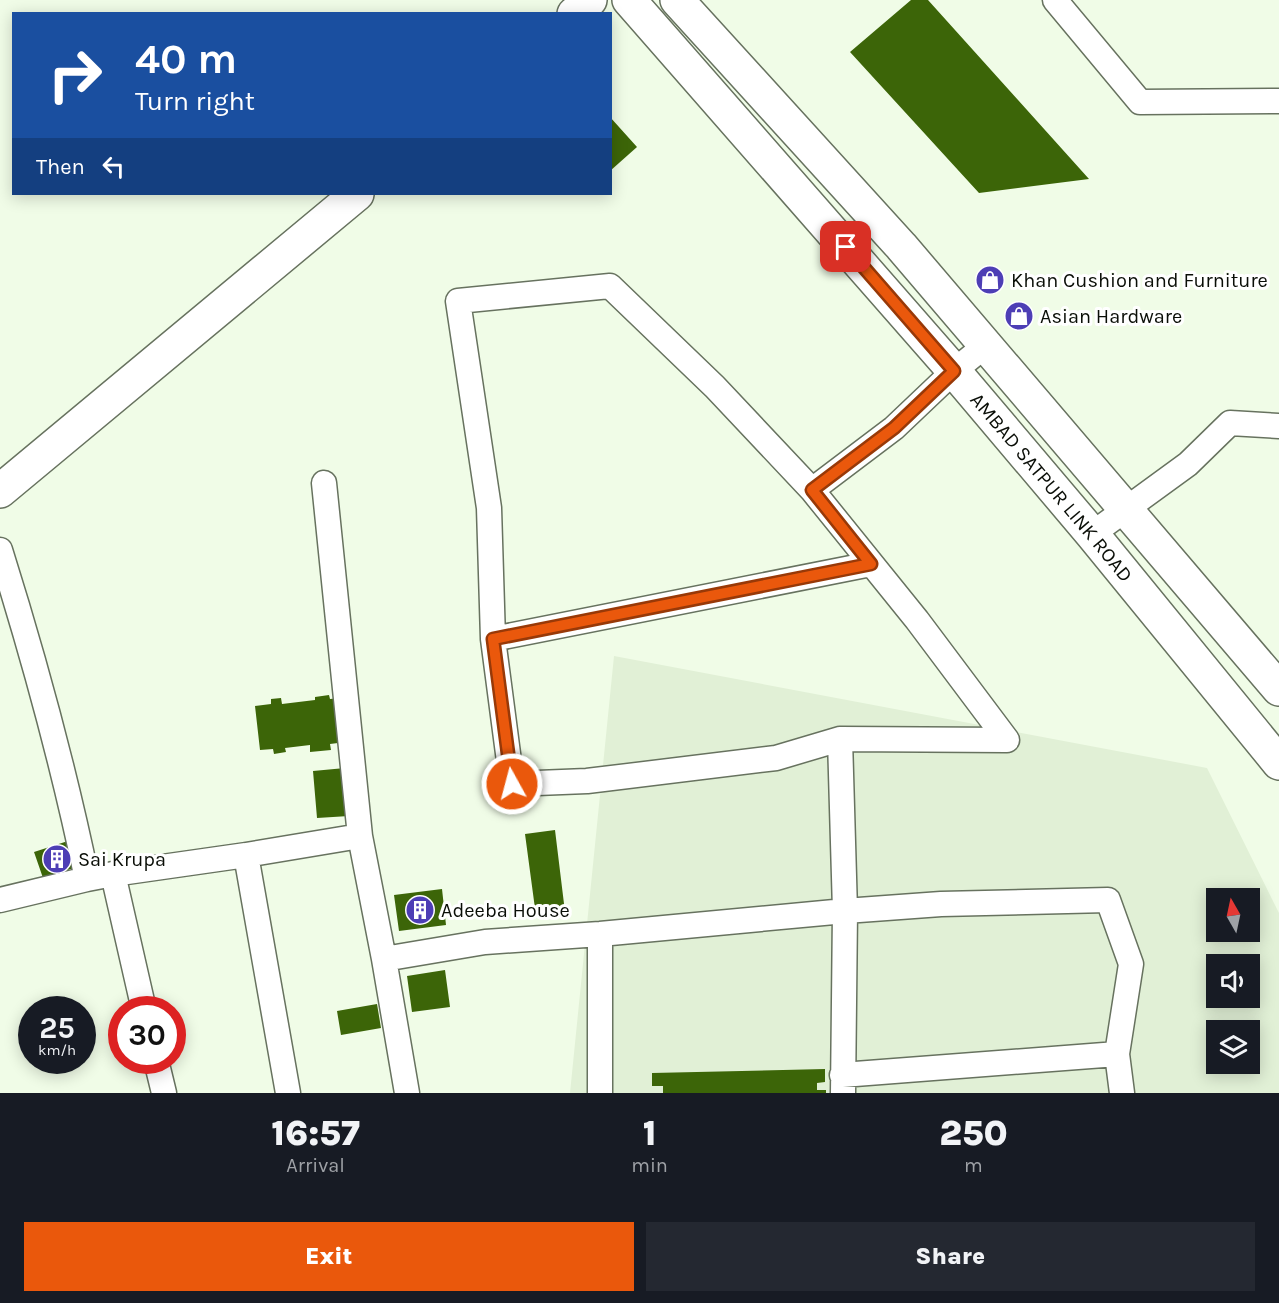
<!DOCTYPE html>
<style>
:root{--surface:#171b24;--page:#242831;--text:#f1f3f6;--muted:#9ea1a6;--accent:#ea580c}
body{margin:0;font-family:Karla,sans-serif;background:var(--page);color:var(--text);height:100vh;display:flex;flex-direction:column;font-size:22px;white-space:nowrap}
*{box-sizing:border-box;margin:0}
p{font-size:20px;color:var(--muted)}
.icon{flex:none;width:33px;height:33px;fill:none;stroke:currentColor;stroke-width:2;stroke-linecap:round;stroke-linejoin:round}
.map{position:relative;height:1093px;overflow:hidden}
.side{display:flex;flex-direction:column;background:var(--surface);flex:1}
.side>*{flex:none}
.banner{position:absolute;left:12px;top:12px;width:600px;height:183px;border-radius:0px;box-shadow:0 3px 15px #0003;background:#1a4fa0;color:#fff;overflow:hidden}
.needle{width:39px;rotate:351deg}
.fabs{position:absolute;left:1206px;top:888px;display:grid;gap:12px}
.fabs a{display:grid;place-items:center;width:54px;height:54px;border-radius:0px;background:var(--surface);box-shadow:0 3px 15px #0003;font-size:30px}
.speed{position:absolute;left:18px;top:996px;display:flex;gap:12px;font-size:30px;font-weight:700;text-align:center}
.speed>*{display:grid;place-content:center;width:78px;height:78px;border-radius:50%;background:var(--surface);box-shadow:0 3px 15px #0003;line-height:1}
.speed small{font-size:15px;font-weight:400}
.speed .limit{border:9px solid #d22;background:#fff;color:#111}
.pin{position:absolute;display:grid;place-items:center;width:51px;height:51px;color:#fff;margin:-26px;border-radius:12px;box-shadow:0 3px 9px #0006}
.me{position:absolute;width:66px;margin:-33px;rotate:353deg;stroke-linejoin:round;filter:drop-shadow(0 0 4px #0008)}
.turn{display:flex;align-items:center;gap:21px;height:126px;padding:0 24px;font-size:27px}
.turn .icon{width:78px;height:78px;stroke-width:2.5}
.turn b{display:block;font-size:42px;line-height:51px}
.then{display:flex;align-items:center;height:57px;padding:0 24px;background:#0003;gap:12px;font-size:22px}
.eta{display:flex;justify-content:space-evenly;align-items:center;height:102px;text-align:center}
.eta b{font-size:36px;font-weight:800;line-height:42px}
.action{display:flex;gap:12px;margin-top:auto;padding:12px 24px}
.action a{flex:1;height:69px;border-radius:0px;background:var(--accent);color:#fff;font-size:24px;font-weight:800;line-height:69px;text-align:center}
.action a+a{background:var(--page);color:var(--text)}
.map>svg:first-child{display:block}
</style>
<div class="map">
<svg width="1279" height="1093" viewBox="0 0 1279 1093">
<rect width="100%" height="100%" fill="#f0fce7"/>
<path fill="#e1f0d6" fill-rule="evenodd" d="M614 656 1207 768 1279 913V1093H570ZM1216 898H1250V932H1216ZM1216 964H1250V998H1216ZM1216 1030H1250V1064H1216Z"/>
<path fill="#3c6508" d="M911 0H928L1089 179 979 193 850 52Z
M610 117 637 147 610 171Z
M329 695 330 699 341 698 346 742 330 744 331 750 310 752V745L285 748 286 752 274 754 273 749 260 750 255 706 271 704V699L281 698 282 704 315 700V697Z
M345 768 349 816 317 818 313 771Z
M555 830 565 912 536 916 525 834Z
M71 840 80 866 43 878 34 852Z
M442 889 446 925 399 931 394 895Z
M445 970 450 1007 412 1012 407 976Z
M377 1004 381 1028 341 1035 337 1011Z
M825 1069V1082L817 1083V1090H826V1093H663V1086H652V1073Z"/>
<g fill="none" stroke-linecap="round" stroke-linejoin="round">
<g stroke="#67725f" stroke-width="27">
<path id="minor" d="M1055 0 1140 102 1279 101
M324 483 360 836
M812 490 715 387 610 286 458 301 489 508 493 639 512 784 587 781 776 758 840 739 1007 740 917 620 812 490 894 428 954 371 986 345
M1092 534 1188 464 1230 423 1279 426
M0 550C34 658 64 768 87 879L113 874 246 855 360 836 384 959 407 1093
M493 639 871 564
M840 739 845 911 843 1093
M246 855 288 1093
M113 874 144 1010
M0 900 87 879
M600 934V1093
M384 959 485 942 600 934 845 911 941 904 1108 900 1131 964 1117 1054 1122 1093
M156 1060 164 1093
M842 1075 1117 1054"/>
</g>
<g stroke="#67725f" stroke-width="36">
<path id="secondary" d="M574 14 590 0
M0 491 357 194"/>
</g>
<g stroke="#67725f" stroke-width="36">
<g id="primary">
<path id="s1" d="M629 0 954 371 1092 534 1279 763"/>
<path d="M677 0 901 246 1279 689"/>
</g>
</g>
<use href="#minor" stroke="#fff" stroke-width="24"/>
<use href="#secondary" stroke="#fff" stroke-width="33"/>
<use href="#primary" stroke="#fff" stroke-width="33"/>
</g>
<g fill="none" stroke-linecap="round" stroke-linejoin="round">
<g stroke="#983908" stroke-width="15">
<path id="route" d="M512 784 493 639 871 564 812 490 894 428 954 371 846 247"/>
</g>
<use href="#route" stroke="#ea580c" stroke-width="10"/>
</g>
<defs>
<g id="shop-disc" transform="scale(1.5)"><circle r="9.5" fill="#4d3eb5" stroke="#fff"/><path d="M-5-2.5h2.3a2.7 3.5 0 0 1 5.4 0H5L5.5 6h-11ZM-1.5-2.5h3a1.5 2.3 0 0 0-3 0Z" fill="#fff"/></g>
<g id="building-disc" transform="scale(1.5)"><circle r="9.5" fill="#4d3eb5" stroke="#fff"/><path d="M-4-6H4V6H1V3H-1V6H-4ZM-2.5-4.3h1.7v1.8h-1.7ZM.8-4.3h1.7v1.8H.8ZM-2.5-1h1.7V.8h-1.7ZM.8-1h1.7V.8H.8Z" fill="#fff"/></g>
</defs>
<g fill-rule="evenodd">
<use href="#shop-disc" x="990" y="280"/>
<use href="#shop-disc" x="1019" y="316"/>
<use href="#building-disc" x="57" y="859"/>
<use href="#building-disc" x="420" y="910"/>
</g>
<g text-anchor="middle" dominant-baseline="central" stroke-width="6" stroke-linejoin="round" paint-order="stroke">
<g font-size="20" fill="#0a0e07" stroke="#fff" text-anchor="start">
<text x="1011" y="280">Khan Cushion and Furniture</text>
<text x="1040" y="316">Asian Hardware</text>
<text x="78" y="859">Sai Krupa</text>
<text x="441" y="910">Adeeba House</text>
</g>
<g font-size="20" fill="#0a0e07" stroke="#fff">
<text stroke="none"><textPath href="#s1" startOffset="645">AMBAD SATPUR LINK ROAD</textPath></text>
</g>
</g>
</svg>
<div class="fabs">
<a><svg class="needle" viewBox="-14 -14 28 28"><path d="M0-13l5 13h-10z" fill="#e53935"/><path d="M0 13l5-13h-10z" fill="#9ea1a6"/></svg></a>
<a><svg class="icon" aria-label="sound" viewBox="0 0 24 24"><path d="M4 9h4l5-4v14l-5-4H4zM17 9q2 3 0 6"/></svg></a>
<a><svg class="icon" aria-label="layers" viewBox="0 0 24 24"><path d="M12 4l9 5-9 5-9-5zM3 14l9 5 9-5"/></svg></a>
</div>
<div class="speed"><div>25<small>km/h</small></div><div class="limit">30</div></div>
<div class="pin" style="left:846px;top:247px;background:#d93025"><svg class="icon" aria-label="arrive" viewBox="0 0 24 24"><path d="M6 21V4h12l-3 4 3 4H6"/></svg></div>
<svg class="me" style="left:512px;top:784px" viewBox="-20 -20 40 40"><circle r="17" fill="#ea580c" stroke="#fff" stroke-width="3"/><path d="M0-11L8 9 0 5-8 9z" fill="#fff"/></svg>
<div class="banner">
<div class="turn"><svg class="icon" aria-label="right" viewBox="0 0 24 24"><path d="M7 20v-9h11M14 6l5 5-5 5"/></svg><div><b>40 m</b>Turn right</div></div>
<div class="then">Then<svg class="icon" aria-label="left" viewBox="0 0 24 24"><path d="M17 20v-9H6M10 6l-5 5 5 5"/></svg></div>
</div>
</div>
<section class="side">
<div class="eta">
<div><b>16:57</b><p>Arrival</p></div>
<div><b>1</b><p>min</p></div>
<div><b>250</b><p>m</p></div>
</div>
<div class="action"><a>Exit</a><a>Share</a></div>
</section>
